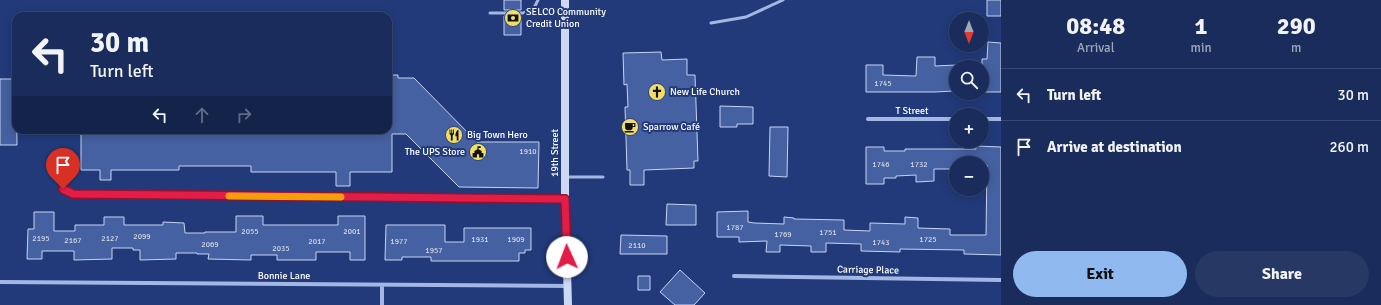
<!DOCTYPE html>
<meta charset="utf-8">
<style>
:root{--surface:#1a2c5c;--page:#273865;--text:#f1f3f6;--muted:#9fa7bb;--line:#384872;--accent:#90b9f0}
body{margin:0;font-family:Signika,sans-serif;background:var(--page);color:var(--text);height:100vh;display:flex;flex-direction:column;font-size:15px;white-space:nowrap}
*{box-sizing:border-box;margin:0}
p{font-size:13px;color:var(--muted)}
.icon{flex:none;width:22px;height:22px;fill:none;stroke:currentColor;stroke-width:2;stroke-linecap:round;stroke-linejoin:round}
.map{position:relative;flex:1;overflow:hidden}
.details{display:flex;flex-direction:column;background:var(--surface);width:380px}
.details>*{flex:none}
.hud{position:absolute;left:12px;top:12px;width:380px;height:122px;border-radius:12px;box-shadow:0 2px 10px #0003,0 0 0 1px var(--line);background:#1a2c5c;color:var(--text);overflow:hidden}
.needle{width:26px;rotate:180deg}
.controls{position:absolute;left:949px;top:12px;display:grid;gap:8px}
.controls a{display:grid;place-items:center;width:40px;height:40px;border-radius:50%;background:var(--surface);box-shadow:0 2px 10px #0003,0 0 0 1px var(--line);font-size:20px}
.pin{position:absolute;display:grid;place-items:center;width:34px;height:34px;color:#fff;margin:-41px -17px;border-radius:50% 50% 50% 0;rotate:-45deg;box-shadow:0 0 4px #0007}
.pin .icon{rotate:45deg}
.me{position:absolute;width:44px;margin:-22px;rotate:358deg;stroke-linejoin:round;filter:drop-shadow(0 0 3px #0008)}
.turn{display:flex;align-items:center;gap:14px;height:84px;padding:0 12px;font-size:18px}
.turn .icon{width:52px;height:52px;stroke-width:2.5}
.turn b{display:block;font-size:28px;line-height:34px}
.lanes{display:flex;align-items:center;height:38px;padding:0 12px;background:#0003;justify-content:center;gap:20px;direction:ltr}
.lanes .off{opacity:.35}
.eta{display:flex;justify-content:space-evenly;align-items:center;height:68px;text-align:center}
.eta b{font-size:24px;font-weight:700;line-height:28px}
.primary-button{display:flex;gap:8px;margin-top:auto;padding:8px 12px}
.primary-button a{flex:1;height:46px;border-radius:24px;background:var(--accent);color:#111;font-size:16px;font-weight:700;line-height:46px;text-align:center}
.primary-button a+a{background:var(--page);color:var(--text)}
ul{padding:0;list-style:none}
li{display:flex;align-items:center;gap:12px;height:52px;padding:0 12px;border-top:1px solid var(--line)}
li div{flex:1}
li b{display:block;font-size:15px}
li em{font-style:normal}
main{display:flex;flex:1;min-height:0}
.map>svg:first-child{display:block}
</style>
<main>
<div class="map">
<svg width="1001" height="305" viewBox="0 0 1001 305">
<rect width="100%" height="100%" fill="#223a7a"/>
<path fill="#4661a1" stroke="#c6d4f4" d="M504 0H521V10H504Z
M987 0H1001V16H987Z
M504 16H521V35H504Z
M988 42 1001 43V92H982V59H987Z
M661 52 662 60 687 59V75H695L698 161H694V168L644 170V185H630V170H627L625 107H628L627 84 624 85 623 53Z
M917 57H935V66L956 65V91L934 92H866V65H883V75L916 76Z
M388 75H398V78H414L477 142H539L538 188 459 187 406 134H392V172H350V186H336V172H251V166H179V170H111V180H100V170H81V130H388Z
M0 79H16L17 145H0Z
M720 106 753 107V124H737V127H720Z
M770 127H788L787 177 769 176Z
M976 146 1001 147V255L964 254V250L900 249V252L861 251V244L826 243V252H811V246L780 245V252H766L767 241 739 242V237H717V212L748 211V222L754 223 784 224V217L794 218V219L844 220V230L870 231V223L905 224V217L918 218V228L950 229V235H986L987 165 982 164V163H956V169H934V181L916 182V175L896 176V178H884V184H866V147H884V151H905V149H976Z
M667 204 696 205V225H666Z
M34 212H54V231H75V225H104V217H124V225H163V222L184 223 185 233H205V232H236V216H263V225H338V216H365V260H350V252H316V260H277V255H251V260L208 259 209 254H197V253H176V259L140 260V250H133V248H112V259L74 260V251H42V259H27L28 229H34Z
M386 225H445V242H464V228H531V250H525V253H519V261H431V257H402V260H385Z
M621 235 667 236V254H620Z
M680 270 705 293 694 305H675L660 292Z
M638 276H650V290H638Z"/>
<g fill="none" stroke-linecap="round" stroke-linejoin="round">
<path stroke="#a3b7e5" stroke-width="3" d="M490 13H523L534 8 538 0
M711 23 746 17 783 0
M567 177H603
M59 180 63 189 73 194 563 199"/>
<path stroke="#a3b7e5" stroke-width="4" d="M868 119H956
M982 119H1001
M734 276 1001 280
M0 282 568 286
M382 305V285"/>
<path stroke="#cdd8f5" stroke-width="8" d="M565 0V199L568 305"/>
</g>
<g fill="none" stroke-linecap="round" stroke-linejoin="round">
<g stroke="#92132f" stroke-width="10">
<path id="route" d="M63 189 73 194 565 199 567 257"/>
</g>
<use href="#route" stroke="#e11d48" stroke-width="7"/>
<path stroke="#f59e0b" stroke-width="7" d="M229 196 341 197"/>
</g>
<defs>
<g id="bank-disc" transform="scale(0.9)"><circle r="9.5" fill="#f1df65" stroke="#223a7a"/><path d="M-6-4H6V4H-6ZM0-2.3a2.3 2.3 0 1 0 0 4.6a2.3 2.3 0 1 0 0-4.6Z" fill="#111"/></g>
<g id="church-disc" transform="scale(0.9)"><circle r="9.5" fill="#f1df65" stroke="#223a7a"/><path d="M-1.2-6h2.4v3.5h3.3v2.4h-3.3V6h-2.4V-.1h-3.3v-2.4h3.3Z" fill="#111"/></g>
<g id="cafe-disc" transform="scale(0.9)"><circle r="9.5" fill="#f1df65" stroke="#223a7a"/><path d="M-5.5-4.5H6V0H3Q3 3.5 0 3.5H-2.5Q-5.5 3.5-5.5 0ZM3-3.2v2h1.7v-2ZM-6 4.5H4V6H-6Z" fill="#111"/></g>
<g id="restaurant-disc" transform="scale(0.9)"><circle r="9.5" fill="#f1df65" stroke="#223a7a"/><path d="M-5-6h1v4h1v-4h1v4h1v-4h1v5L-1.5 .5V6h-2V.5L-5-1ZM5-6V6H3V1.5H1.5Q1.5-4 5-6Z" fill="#111"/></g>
<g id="civic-disc" transform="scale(0.9)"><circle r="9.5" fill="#f1df65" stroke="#223a7a"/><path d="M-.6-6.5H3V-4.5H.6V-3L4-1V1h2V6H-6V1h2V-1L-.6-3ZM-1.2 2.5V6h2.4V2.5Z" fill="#111"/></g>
</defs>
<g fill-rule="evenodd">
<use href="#bank-disc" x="513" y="18"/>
<use href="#church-disc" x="657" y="92"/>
<use href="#cafe-disc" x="630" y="127"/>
<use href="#restaurant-disc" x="454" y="135"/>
<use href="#civic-disc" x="478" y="152"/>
</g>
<g text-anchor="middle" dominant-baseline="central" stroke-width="4" stroke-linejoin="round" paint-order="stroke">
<g font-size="8" fill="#d1d8e8">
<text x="883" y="83">1745</text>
<text x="528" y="151">1910</text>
<text x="881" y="164">1746</text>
<text x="919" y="164">1732</text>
<text x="735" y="227">1787</text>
<text x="250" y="231">2055</text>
<text x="352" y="231">2001</text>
<text x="828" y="232">1751</text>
<text x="783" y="234">1769</text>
<text x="142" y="236">2099</text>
<text x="41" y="238">2195</text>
<text x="110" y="238">2127</text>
<text x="480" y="239">1931</text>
<text x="516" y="239">1909</text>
<text x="928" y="239">1725</text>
<text x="73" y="240">2167</text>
<text x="317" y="241">2017</text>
<text x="399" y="241">1977</text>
<text x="881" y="242">1743</text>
<text x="210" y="244">2069</text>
<text x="637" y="245">2110</text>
<text x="281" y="248">2035</text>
<text x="434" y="250">1957</text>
</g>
<g font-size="10" fill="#fff" stroke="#223a7a" text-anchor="start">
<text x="526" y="12">SELCO Community<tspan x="526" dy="12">Credit Union</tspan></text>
<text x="670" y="92">New Life Church</text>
<text x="643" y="127">Sparrow Café</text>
<text x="467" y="135">Big Town Hero</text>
<text x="465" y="152" text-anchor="end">The UPS Store</text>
</g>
<g font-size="10" fill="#fff" stroke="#223a7a">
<text x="912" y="111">T Street</text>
<text transform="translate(555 153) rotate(-90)">19th Street</text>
<text transform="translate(868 270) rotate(1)">Carriage Place</text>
<text x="284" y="276">Bonnie Lane</text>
</g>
</g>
</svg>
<div class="controls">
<a><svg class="needle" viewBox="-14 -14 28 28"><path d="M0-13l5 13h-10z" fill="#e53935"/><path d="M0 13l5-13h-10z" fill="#9fa7bb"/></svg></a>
<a><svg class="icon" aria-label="search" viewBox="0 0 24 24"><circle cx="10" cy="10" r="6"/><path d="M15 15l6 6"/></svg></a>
<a>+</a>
<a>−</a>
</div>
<div class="pin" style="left:63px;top:189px;background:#d93025"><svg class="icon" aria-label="arrive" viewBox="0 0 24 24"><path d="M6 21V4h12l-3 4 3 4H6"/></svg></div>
<svg class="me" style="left:567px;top:257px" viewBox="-20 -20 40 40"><circle r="19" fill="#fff"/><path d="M0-13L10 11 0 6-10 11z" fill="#e11d48"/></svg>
<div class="hud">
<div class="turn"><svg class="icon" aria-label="left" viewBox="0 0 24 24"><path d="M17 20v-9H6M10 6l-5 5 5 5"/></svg><div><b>30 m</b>Turn left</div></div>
<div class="lanes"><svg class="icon" aria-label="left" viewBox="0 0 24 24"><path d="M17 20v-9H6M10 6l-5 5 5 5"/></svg><svg class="icon off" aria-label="ahead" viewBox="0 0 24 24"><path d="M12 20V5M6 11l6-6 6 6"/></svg><svg class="icon off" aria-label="right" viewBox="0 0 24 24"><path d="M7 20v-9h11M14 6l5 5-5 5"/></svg></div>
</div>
</div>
<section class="details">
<div class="eta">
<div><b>08:48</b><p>Arrival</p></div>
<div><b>1</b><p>min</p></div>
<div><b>290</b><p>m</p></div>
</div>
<ul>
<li><svg class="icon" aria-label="left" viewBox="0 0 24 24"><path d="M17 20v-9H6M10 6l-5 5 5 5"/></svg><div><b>Turn left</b></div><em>30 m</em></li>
<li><svg class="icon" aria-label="arrive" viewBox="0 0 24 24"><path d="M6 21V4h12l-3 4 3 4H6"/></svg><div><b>Arrive at destination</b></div><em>260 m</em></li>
</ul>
<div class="primary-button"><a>Exit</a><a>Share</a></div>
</section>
</main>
